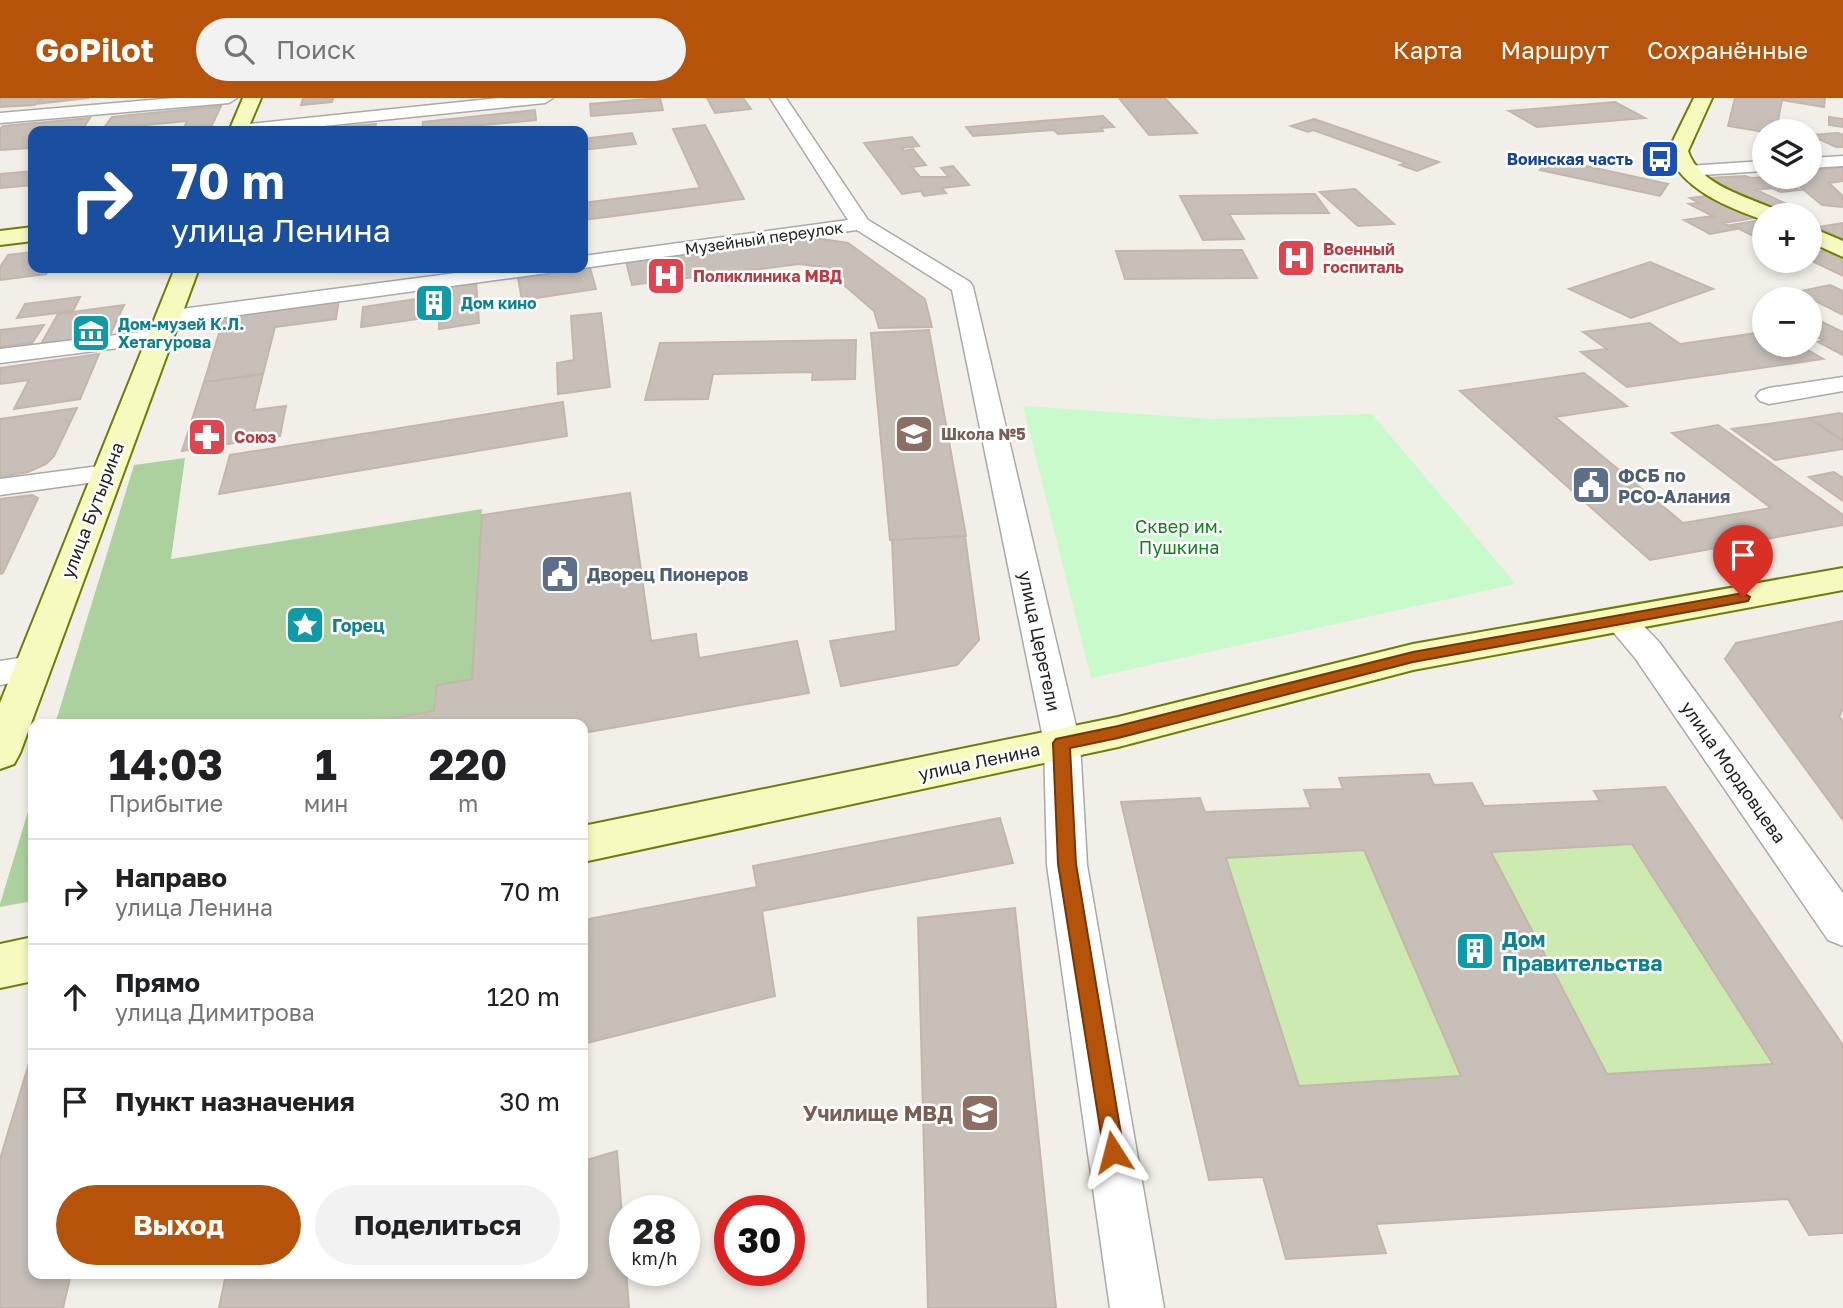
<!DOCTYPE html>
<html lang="ru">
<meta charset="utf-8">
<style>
:root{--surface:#fff;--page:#f2f2f2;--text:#202124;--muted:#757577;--line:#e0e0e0;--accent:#b45309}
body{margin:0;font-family:"Golos Text",sans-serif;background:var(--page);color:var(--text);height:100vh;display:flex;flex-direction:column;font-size:26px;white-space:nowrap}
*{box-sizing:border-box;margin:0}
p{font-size:23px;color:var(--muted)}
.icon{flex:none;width:38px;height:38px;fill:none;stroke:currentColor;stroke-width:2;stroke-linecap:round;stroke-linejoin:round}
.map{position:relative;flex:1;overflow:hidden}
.panel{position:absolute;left:28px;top:621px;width:560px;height:560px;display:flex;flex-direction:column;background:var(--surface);border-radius:14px;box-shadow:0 4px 10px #0003}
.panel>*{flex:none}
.guide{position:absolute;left:28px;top:28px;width:560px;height:147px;border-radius:14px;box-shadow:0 4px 10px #0003;background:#1a4fa0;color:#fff;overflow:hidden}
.fabs{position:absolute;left:1752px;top:21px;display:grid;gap:14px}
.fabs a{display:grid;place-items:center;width:70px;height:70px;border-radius:50%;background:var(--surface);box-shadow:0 4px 10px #0003;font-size:35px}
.speed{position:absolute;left:609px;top:1097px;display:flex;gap:14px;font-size:35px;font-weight:700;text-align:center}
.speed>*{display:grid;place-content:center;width:91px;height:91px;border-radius:50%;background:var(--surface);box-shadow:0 4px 10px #0003;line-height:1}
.speed small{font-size:18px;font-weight:400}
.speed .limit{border:10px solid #d22;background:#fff;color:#111}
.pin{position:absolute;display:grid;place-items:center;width:60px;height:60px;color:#fff;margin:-72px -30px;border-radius:50% 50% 50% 0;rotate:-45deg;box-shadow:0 0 7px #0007}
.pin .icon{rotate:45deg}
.me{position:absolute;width:77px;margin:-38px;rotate:351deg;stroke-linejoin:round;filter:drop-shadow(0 0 5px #0008)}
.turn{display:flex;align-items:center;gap:24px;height:147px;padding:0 28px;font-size:32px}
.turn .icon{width:91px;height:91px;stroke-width:2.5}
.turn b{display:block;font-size:49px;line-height:60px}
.eta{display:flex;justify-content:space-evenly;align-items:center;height:119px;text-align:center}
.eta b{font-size:42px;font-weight:700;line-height:49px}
.cta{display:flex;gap:14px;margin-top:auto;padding:14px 28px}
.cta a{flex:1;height:80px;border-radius:42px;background:var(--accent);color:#fff;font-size:28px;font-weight:700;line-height:80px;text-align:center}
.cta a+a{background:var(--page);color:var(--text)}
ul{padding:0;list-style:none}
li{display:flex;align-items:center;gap:21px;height:105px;padding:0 28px;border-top:2px solid var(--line)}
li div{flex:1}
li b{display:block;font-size:26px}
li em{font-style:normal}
header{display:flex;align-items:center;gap:42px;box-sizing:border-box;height:98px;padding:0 35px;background:var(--accent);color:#fff}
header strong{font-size:33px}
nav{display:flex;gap:38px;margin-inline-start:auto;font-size:24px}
.search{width:490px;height:63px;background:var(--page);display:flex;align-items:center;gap:18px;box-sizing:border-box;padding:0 24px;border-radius:38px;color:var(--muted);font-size:26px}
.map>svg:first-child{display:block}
</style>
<header>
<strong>GoPilot</strong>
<div class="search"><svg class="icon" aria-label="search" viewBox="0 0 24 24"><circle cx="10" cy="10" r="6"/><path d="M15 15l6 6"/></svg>Поиск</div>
<nav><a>Карта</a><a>Маршрут</a><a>Сохранённые</a></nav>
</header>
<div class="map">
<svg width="1843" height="1210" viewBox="0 0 1843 1210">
<rect width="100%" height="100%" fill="#f2efe9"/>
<path fill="#cdebb0" d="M1632 746 1773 966 1607 976 1491 754Z
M1364 752 1461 978 1299 988 1226 760Z"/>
<path fill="#add19e" d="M185 360 171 461 482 411 472 581 437 587 434 613 357 626H55L134 367Z
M33 697V803L0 809V806Z"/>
<path fill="#c8facc" d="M1023 308 1213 321 1372 316 1516 486 1091 580Z"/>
<path fill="#c7bfb8" stroke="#c4b6ab" stroke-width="2" fill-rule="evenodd" d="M0 0H41L35 7 0 9Z
M42 0H89L36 6Z
M303 0H333L332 4 301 7Z
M660 0 663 12 591 18 590 6Z
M707 0H743L751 11 715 15Z
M1119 0H1165L1197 35 1149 37Z
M1735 0H1825L1824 9 1782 2 1776 33 1764 34 1728 28Z
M1615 4 1645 20 1537 29 1509 13Z
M221 8 212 27 184 30 187 23 103 31 112 19Z
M535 12 536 22 422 33 423 24Z
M1103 18 1114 29 1101 30 1103 33 1058 36 1054 32 973 38 966 29Z
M1829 19 1843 21V29L1829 27Z
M90 20 81 33H33V45L30 50 0 52V31L3 28Z
M1314 21 1439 64 1417 73 1400 67 1406 65 1313 32 1308 34 1291 28Z
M376 26 374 33H335L336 29Z
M705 27 744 101 583 122V105L700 90 673 31Z
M212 28 210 33H175L176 32Z
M632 35 636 46 583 52V41Z
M1838 35 1843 37V49H1836L1810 37Z
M912 39 919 48 902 50 904 53 913 51 926 67 912 69 920 79H949L941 70 953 68 969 87 942 90 946 95 924 98 921 93 902 96 864 45Z
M1549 60 1668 86 1660 98 1540 72Z
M1843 69V83L1829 85 1843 98V109L1822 107 1798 87 1791 88 1772 79H1810V73Z
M33 73V87L0 90V76Z
M1745 78 1751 80 1772 79 1800 92 1781 94 1772 90 1756 92 1789 107 1767 110 1707 80Z
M1355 91 1394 126 1358 128 1320 94Z
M1315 96 1329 115 1229 116 1244 141 1203 142 1180 98Z
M1713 97 1760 119 1723 125 1736 131 1710 136 1684 122 1713 118 1689 106 1699 105 1690 100Z
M1762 122 1764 143 1731 127Z
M1843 125V141L1818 129Z
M815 140 848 145 925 201 932 229 879 230 874 213 823 169 799 166 632 187 626 164Z
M1242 152 1257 180 1125 181 1116 153Z
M1825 152 1843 160V178L1810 162V155Z
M33 154V170H50L46 176 0 182V169L8 157Z
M1650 164 1713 191 1631 220 1569 191Z
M590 170 596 191 522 202 518 180Z
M476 183 479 225 439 231V218L361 229 363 209 416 201V191Z
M1830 187 1843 193V217L1797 194Z
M80 199 73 213 17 220 25 206Z
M339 201 336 221 275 229 263 276 204 284 225 216Z
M124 207 110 237 41 246 58 216Z
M601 215 610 289 558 296 557 265 574 262 571 218Z
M1810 218 1843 234V257L1818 244 1824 242 1810 236Z
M1650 225 1680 246 1764 234V247H1799L1823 261 1627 289 1581 254 1607 251 1583 234Z
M44 227 32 245 0 249V232Z
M929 232 966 438 890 442 871 235Z
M856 242 855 281 812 282 813 274 713 276 708 301 645 302 660 245Z
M99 256 80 301 14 311 29 282 0 286V270Z
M1584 275 1627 308 1555 319 1683 425 1771 410 1672 335 1718 327 1843 417V427L1650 462 1460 293Z
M263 276 254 312 286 308 280 338 182 353 204 284Z
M563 304 567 338 219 396 230 357Z
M77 310 54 358 46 366 28 374 0 379V321Z
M1840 315 1843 317V343L1809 320Z
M1809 320 1843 343V351L1775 362 1732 331Z
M1834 374 1843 380V403L1809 379Z
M630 395 651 543 696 536 699 560 797 543 809 595 583 635V626H357L434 613 437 587 472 581 482 417Z
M32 397 38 400 3 475 0 476V401Z
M965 438 979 542 957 567 841 588 830 543 896 533 892 442Z
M1843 523V610L1839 619 1843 623V722L1725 561 1736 545Z
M1429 676 1434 687 1472 685 1484 708 1600 703 1594 693 1665 689 1843 947V1135L1809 1137 1788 1101 1376 1126 1386 1155 1286 1161 1263 1079 1209 1082 1121 704 1200 700 1205 714 1311 710 1304 692 1343 691 1339 680ZM1632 746 1773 966 1607 976 1491 754ZM1364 752 1461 978 1299 988 1226 760Z
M1000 720 1013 765 762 813 775 898 583 946V822L757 789 753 768Z
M1015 810 1056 1210H928L918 820Z
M33 952V1176H71L63 1210H0V1061Z
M617 1053 629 1210H219L226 1176H583V1063Z"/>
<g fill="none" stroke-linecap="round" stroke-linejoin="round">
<g stroke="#a9a9a9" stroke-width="3">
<path id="minor" d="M174 0H237L229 5 0 25V15Z
M499 0H553L545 5 275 33 231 32 239 27Z
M770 0H786L868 122 970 184 973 189 1080 645 1087 767 1164 1210H1110L1047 767 1044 645 952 192 857 132 583 170H581L583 158 848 122Z
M1843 58V68L1810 70V60Z
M1764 63V73L1687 78 1678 73 1687 68Z
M494 170H551L548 175 540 176 166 227 158 225 155 220 158 215 166 213Z
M158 232 166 234 170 239 166 244 0 265V251Z
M1843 279V293L1769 306 1760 303 1756 298 1760 293 1769 290Z
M107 367 117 369 121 375 117 381 0 397V381Z
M1620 512 1631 515 1659 544 1843 795V848L1828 842 1635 560 1604 523 1609 515Z
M32 558 44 561 49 570 44 579 0 587V563Z"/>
</g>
<g stroke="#707d05" stroke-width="4">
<path id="secondary" d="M243 0H261L247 33H229Z
M1694 0H1712L1688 53C1699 87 1747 99 1777 112L1780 117H1764V122C1729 110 1680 91 1668 53Z
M33 129V143L0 147V133Z
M1810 129 1843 143V159L1810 144Z
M175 170H199L20 655 14 666 0 671V605Z
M1843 470V492L1413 572 1118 649 583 764V728L1118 619 1413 546Z
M33 839V883L0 890V846Z"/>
</g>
<use href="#minor" fill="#fff" fill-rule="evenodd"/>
<use href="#secondary" fill="#f7fabf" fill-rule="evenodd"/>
</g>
<path fill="#b45309" stroke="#753606" stroke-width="2" d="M1743 495 1750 499 1748 503 1413 564 1118 640 1070 650 1076 766 1124 1054 1121 1061 1113 1065 1105 1061 1058 766 1053 645 1056 641 1118 628 1413 554Z"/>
<defs>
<g id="bus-square" transform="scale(2.0125)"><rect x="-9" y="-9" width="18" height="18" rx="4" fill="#1a4fb4" stroke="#fff"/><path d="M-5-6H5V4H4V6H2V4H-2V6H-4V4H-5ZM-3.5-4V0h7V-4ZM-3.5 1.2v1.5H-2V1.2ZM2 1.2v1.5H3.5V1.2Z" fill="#fff"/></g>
<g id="hospital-square" transform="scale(2.0125)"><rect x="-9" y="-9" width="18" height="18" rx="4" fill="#e0444e" stroke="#fff"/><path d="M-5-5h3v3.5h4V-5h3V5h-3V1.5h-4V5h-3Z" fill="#fff"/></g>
<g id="building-square" transform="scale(2.0125)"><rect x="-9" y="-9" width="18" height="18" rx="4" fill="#0f9aa8" stroke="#fff"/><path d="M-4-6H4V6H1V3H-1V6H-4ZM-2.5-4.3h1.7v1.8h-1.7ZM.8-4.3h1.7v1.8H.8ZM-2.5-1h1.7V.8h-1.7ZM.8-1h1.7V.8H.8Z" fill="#fff"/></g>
<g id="museum-square" transform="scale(2.0125)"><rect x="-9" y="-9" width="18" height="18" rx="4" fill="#0f9aa8" stroke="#fff"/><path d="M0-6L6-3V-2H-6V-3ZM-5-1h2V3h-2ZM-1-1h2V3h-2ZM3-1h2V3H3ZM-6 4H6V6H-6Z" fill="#fff"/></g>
<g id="school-square" transform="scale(2.0125)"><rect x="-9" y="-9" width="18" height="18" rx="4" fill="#8d6e63" stroke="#fff"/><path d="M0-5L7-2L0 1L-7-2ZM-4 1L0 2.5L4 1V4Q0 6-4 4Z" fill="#fff"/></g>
<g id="pharmacy-square" transform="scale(2.0125)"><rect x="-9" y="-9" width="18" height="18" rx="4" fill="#e0444e" stroke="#fff"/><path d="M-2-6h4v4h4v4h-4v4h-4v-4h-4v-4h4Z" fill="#fff"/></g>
<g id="civic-square" transform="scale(2.0125)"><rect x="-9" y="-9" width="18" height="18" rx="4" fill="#5c6f8a" stroke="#fff"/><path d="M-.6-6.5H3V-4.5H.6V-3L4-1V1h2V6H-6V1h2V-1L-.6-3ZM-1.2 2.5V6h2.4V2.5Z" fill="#fff"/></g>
<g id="sight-square" transform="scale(2.0125)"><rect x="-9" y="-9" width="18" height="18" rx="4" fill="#0f9aa8" stroke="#fff"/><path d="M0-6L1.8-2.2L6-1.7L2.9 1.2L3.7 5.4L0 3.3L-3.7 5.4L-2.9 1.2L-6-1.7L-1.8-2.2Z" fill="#fff"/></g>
<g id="university-square" transform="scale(2.0125)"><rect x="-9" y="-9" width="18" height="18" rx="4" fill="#8d6e63" stroke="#fff"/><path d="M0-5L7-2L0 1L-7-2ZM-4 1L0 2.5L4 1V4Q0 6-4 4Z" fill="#fff"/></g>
</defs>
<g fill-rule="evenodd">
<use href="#bus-square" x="1660" y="61"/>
<use href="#hospital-square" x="1296" y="160"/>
<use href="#hospital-square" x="666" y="178"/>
<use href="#building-square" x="434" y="205"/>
<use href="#museum-square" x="91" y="235"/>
<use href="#school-square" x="914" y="336"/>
<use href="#pharmacy-square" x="207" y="339"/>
<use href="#civic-square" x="1591" y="387"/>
<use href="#civic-square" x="560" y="476"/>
<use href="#sight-square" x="305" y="527"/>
<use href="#building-square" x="1475" y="853"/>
<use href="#university-square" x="980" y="1015"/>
</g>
<g text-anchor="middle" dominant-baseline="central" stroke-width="5" stroke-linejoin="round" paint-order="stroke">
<g font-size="16" font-weight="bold" fill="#164399" stroke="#fff" text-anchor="end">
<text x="1633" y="61">Воинская часть</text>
</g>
<g font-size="16" fill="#222" stroke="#fff">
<text transform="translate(764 140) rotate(-8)">Музейный переулок</text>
</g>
<g font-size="16" font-weight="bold" fill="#be3a42" stroke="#fff" text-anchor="start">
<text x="1323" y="151">Военный<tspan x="1323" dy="18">госпиталь</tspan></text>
<text x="693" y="178">Поликлиника МВД</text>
<text x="234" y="339">Союз</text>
</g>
<g font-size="16" font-weight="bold" fill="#0d838f" stroke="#fff" text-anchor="start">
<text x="461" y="205">Дом кино</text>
<text x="118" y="226">Дом-музей К.Л.<tspan x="118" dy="18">Хетагурова</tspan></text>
</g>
<g font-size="16" font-weight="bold" fill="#785e54" stroke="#fff" text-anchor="start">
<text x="941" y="336">Школа №5</text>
</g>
<g font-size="18" font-weight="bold" fill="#4e5e75" stroke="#fff" text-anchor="start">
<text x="1618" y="377">ФСБ по<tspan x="1618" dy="21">РСО-Алания</tspan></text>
<text x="587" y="476">Дворец Пионеров</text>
</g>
<g font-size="18" fill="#222" stroke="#fff">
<text transform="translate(92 412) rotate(-69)">улица Бутырина</text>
<text transform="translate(1040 543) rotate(78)">улица Церетели</text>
<text transform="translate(979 663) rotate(-12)">улица Ленина</text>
<text transform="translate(1734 674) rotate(55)">улица Мордовцева</text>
</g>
<g font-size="18" fill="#0c8416" stroke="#fff">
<text x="1179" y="428">Сквер им.<tspan x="1179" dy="21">Пушкина</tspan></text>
</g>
<g font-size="18" font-weight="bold" fill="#0d838f" stroke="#fff" text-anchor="start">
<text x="332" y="527">Горец</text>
</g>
<g font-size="21" font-weight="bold" fill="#0d838f" stroke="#fff" text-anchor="start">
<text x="1502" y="841">Дом<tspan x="1502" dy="24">Правительства</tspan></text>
</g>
<g font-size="21" font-weight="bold" fill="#785e54" stroke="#fff" text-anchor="end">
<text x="953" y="1015">Училище МВД</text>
</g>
</g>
</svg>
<div class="fabs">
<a><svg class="icon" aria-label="layers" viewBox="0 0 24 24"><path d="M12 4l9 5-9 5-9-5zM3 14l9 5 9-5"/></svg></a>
<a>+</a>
<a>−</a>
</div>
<div class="speed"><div>28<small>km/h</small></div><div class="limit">30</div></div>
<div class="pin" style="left:1743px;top:499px;background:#d93025"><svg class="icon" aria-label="arrive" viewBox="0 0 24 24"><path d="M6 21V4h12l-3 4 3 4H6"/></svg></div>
<svg class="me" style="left:1113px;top:1054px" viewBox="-20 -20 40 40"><path d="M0-17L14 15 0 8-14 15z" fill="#b45309" stroke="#fff" stroke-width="4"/></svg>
<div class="guide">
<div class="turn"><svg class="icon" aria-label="right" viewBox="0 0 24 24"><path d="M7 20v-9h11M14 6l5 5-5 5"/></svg><div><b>70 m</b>улица Ленина</div></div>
</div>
<section class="panel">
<div class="eta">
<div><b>14:03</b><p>Прибытие</p></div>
<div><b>1</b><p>мин</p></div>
<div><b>220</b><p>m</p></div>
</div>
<ul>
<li><svg class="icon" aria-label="right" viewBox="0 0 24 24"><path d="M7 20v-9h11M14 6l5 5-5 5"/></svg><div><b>Направо</b><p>улица Ленина</p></div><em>70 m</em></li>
<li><svg class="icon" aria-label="ahead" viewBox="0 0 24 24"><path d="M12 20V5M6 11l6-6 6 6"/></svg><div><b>Прямо</b><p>улица Димитрова</p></div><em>120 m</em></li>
<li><svg class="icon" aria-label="arrive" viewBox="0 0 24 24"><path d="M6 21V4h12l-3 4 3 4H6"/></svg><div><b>Пункт назначения</b></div><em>30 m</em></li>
</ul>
<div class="cta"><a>Выход</a><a>Поделиться</a></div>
</section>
</div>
